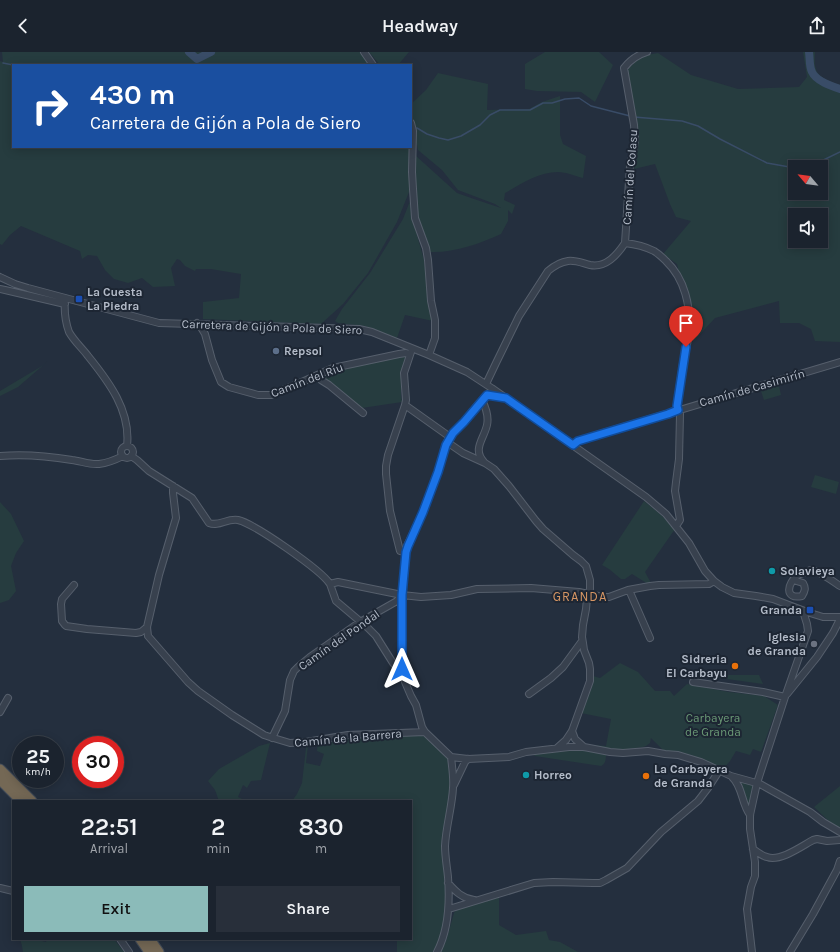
<!DOCTYPE html>
<meta charset="utf-8">
<style>
:root{--surface:#1b232e;--page:#282f3a;--text:#f1f3f6;--muted:#a0a4aa;--line:#39404a;--accent:#8bbbb9}
body{margin:0;font-family:Karla,sans-serif;background:var(--page);color:var(--text);height:100vh;display:flex;flex-direction:column;font-size:15px;white-space:nowrap}
*{box-sizing:border-box;margin:0}
p{font-size:13px;color:var(--muted)}
.icon{flex:none;width:22px;height:22px;fill:none;stroke:currentColor;stroke-width:2;stroke-linecap:round;stroke-linejoin:round}
.map{position:relative;flex:1;overflow:hidden}
.drawer{position:absolute;left:12px;top:748px;width:400px;height:140px;display:flex;flex-direction:column;background:var(--surface);border-radius:0px;box-shadow:0 2px 10px #0003,0 0 0 1px var(--line)}
.drawer>*{flex:none}
.banner{position:absolute;left:12px;top:12px;width:400px;height:84px;border-radius:0px;box-shadow:0 2px 10px #0003,0 0 0 1px var(--line);background:#1a4fa0;color:#fff;overflow:hidden}
.needle{width:26px;rotate:299deg}
.tools{position:absolute;left:788px;top:108px;display:grid;gap:8px}
.tools a{display:grid;place-items:center;width:40px;height:40px;border-radius:0px;background:var(--surface);box-shadow:0 2px 10px #0003,0 0 0 1px var(--line);font-size:20px}
.speed{position:absolute;left:12px;top:684px;display:flex;gap:8px;font-size:20px;font-weight:700;text-align:center}
.speed>*{display:grid;place-content:center;width:52px;height:52px;border-radius:50%;background:var(--surface);box-shadow:0 2px 10px #0003,0 0 0 1px var(--line);line-height:1}
.speed small{font-size:10px;font-weight:400}
.speed .limit{border:6px solid #d22;background:#fff;color:#111}
.pin{position:absolute;display:grid;place-items:center;width:34px;height:34px;color:#fff;margin:-41px -17px;border-radius:50% 50% 50% 0;rotate:-45deg;box-shadow:0 0 4px #0007}
.pin .icon{rotate:45deg}
.me{position:absolute;width:44px;margin:-22px;rotate:0deg;stroke-linejoin:round;filter:drop-shadow(0 0 3px #0008)}
.turn{display:flex;align-items:center;gap:14px;height:84px;padding:0 12px;font-size:18px}
.turn .icon{width:52px;height:52px;stroke-width:2.5}
.turn b{display:block;font-size:28px;line-height:34px}
.eta{display:flex;justify-content:space-evenly;align-items:center;height:68px;text-align:center}
.eta b{font-size:24px;font-weight:600;line-height:28px}
.primary-button{display:flex;gap:8px;margin-top:auto;padding:8px 12px}
.primary-button a{flex:1;height:46px;border-radius:0px;background:var(--accent);color:#111;font-size:16px;font-weight:600;line-height:46px;text-align:center}
.primary-button a+a{background:var(--page);color:var(--text)}
header{display:flex;justify-content:space-between;align-items:center;height:52px;padding:0 12px;background:var(--surface);font-size:18px;font-weight:600}
.map>svg:first-child{display:block}
</style>
<header><svg class="icon" aria-label="back" viewBox="0 0 24 24"><path d="M15 5l-7 7 7 7"/></svg>Headway<svg class="icon" aria-label="share" viewBox="0 0 24 24"><path d="M12 15V3M7 8l5-5 5 5M5 13v7h14v-7"/></svg></header>
<div class="map">
<svg width="840" height="900" viewBox="0 0 840 900">
<rect width="100%" height="100%" fill="#242f3e"/>
<path fill="#263c3f" fill-rule="evenodd" d="M2 0H364L373 13H13V95H410L409 140 397 170 368 221 343 252 321 272 203 267V250L239 246 241 222 211 217H196L195 219 185 214 180 208 177 207 171 216 175 234 153 235 142 226 128 231 114 227 105 218 97 204 88 203 82 207 80 199 21 174 10 183 2 193 0 192V9L3 10Z
M369 0H409L398 13H380Z
M545 0H599L613 13 595 50 581 40 537 39 525 37V12Z
M803 0H815C815 5 814 12 816 17 817 25 833 31 840 33V290L815 289 811 277 799 271H780L779 249 715 266 693 290 692 266 678 219V216L677 212 663 202 691 169 676 165 670 152 655 112 634 117 638 76 628 28V17L641 4 658 1 691 23 738 37 799 35 807 25ZM795 115H821V141H795ZM795 163H821V189H795Z
M438 21 488 32 487 58 529 57 542 50 560 44V83L563 92 586 104 583 126C575 124 566 120 558 120 539 120 521 132 505 141L504 148 515 153 512 162 508 158V169L501 182C479 192 454 201 430 200 429 188 422 179 419 168 415 146 416 124 415 103L457 141 474 147 501 156 495 152 458 138 442 118 418 98 417 93 411 82V52L426 38Z
M410 149 411 162 424 208 427 231 433 269 405 263 397 286 365 274 338 271 335 269 342 257 370 221 403 167Z
M405 303 406 306 401 321V343L402 350 362 356 326 326 327 321 338 317Z
M48 309 18 335 0 344V339L42 314Z
M779 334 781 343 764 348 761 339Z
M815 423 839 430 836 442 811 435Z
M644 449 659 461 675 477 645 520 651 531 648 532 632 522 625 527H621L609 517 602 513Z
M0 450 11 462 24 489 16 501 11 514 16 539 9 548 0 551Z
M620 611 638 620 655 639H670L674 644 687 632 729 640 764 644 778 653 761 700 753 697 750 703 736 699 730 709 722 718 694 704 677 699 665 700 651 686 650 691 646 694 643 695 623 698 594 695V693L606 694 611 667 581 661 593 624 600 626Z
M704 623H759L763 632 705 624Z
M397 683H419L428 686 446 704 450 713V741L444 813 447 858 439 889 434 900H397V887H411V749H292L297 742 302 731 306 696 304 692 306 691 308 693 306 711 320 714 324 702 317 699 318 689 345 685Z
M270 691 261 728 251 729 247 736 243 733 238 745 246 749H219L215 738 208 729 219 717 259 694Z
M573 697 606 702C606 706 606 712 601 714L535 704 534 703V702Z
M739 728 753 733 749 753H747Z
M840 734V776L833 773 814 755Z
M499 845V873L516 883 546 879 549 888 560 890 578 900H441L446 889 454 861 456 858Z
M20 887H32L46 890 47 887H114L124 900H23L22 894Z"/>
<g fill="none" stroke-linecap="round" stroke-linejoin="round">
<path stroke="#394c67" stroke-width="1.5" d="M3 11 13 13
M634 65 682 69 698 74 720 87 767 111 795 116
M414 76H417L427 82 439 86 448 88 461 84 480 73 490 63 500 58H530L543 51H552L565 47 579 46 591 54 630 64
M809 115 840 100"/>
<path stroke="#394c67" stroke-width="8" d="M189 0 197 7 211 0
M809 0C810 6 809 14 812 20 816 29 831 34 840 37"/>
<g stroke="#565f6c" stroke-width="8">
<path id="minor" d="M364 0 373 13
M411 71 413 79 412 120 413 137 415 166 426 196 428 208 431 249 435 268V286L429 303
M625 191 630 114 634 96 635 88 634 73 624 16C630 8 637 3 647 0
M0 225 15 232 28 236 159 271 359 277 372 280 429 303 467 320 493 337 646 445 666 462 689 491 705 519 714 529 722 535 734 541 756 544 773 547 810 561 823 565H840
M0 237 5 238 65 252
M65 246C64 258 65 269 69 280 74 289 82 296 88 304 109 330 131 359 127 394
M197 271 202 277 205 282 212 308 221 330 229 335 258 343H271L302 330 333 316 399 302 406 301 410 303
M318 323 321 328 329 333 363 361
M486 332 496 311 519 264 548 219C554 214 560 210 568 209 575 208 582 211 590 213 606 216 617 203 625 191 634 192 646 195 654 199 659 202 662 205 666 209 685 227 691 255 689 280 688 291 685 301 683 311 681 325 679 339 677 353L680 362 679 407 676 430 675 439 680 468 676 474
M482 348C486 356 489 364 487 373 484 387 472 397 484 410
M405 353 450 385
M447 390 463 401 485 411 494 417 509 434 536 469 543 477 573 503 581 509 586 514 590 528V537L587 546 586 557 583 573 582 585 583 591 584 598 589 611 590 617V629L572 679 566 688 557 696
M573 393 578 389 603 381 840 310
M121 400a6 6 0 1 1 12 0a6 6 0 1 1-12 0Z
M0 404C24 402 48 404 72 408 81 409 90 413 99 412 108 411 115 408 123 404
M131 404 137 408 149 419 192 446 209 471C219 475 227 466 238 468 255 472 321 518 330 532L338 530 402 543 421 545 451 543 477 537 531 536 579 540 603 545H609L628 538 650 534 659 533 709 532 714 529
M173 434V441L176 466 159 523 147 575 148 584 188 630 198 639 232 663 264 683 270 685 290 691 306 690 348 683 425 680
M406 500 400 499 390 459 386 422V414L388 403 405 353 406 348 404 321 411 300
M793 528 803 531C806 536 805 539 802 544 784 548 787 531 798 523 800 522 803 521 806 520 808 519 810 518 812 518 819 519 834 530 840 534
M330 532 336 549 368 576 376 584 393 611 397 616 402 617
M74 533 62 547 61 552 62 569 65 573 66 574 87 577 136 581 141 580 147 575
M629 538 650 586
M693 630 763 640 785 645
M529 642 551 626 563 615 582 589
M787 642 817 605 833 581 840 567
M0 660 8 646
M572 679 575 687 584 695
M272 686 285 659 290 628 294 619 298 615 310 605 360 570 397 549 402 543
M451 705 468 707 509 705 526 700 569 695H584L610 700 623 701 648 699 665 702 678 703 701 710 731 724 760 732 810 760 823 770 840 780
M732 725C743 735 741 751 750 763
M454 733 465 710 468 707
M753 797C757 800 762 804 767 805 780 810 802 794 813 788L817 787 827 789 840 788
M448 831C456 840 462 846 474 848
M0 836 13 839
M449 857 534 831 553 830 593 831H600L606 828 627 816 661 780 698 749 708 736 719 719
M120 887 129 900
M437 900C449 877 450 851 448 825 447 815 445 804 445 794 446 774 452 755 453 736 454 726 452 715 451 705L425 680 422 675 416 653 411 644 405 630 402 617V543L406 500 407 494 423 460 438 420 447 390 453 381 464 370 476 355 493 337
M752 900 747 857 751 835 755 824V810L750 777V763L757 731 785 645 808 579 807 572 803 559
M790 900 813 862 837 818 840 809"/>
</g>
<g stroke="#434c59" stroke-width="11">
<path id="highway" d="M0 717 32 749
M0 728 21 749
M140 887 149 900
M150 887 159 900"/>
</g>
<use href="#minor" stroke="#38414e" stroke-width="6"/>
<use href="#highway" stroke="#746855" stroke-width="9"/>
</g>
<g fill="none" stroke-linecap="round" stroke-linejoin="round">
<g stroke="#114b97" stroke-width="10">
<path id="route" d="M402 617V543L406 500 408 494 423 460 438 420 446 393 453 381 464 370 487 343 506 346 573 393 578 389 668 362 678 358 677 354 686 295"/>
</g>
<use href="#route" stroke="#1a73e8" stroke-width="7"/>
</g>
<g fill="#1a4fb4" stroke="#1d2633" stroke-width="1.5">
<rect x="75" y="243" width="8" height="8" rx="2"/>
<rect x="806" y="554" width="8" height="8" rx="2"/>
</g>
<circle fill="#5c6f8a" stroke="#1d2633" stroke-width="1.5" cx="276" cy="299" r="4"/>
<g fill="#0f9aa8" stroke="#1d2633" stroke-width="1.5">
<circle cx="772" cy="519" r="4"/>
<circle cx="526" cy="723" r="4"/>
</g>
<circle fill="#6b7280" stroke="#1d2633" stroke-width="1.5" cx="814" cy="592" r="4"/>
<g fill="#e8710a" stroke="#1d2633" stroke-width="1.5">
<circle cx="735" cy="614" r="4"/>
<circle cx="646" cy="724" r="4"/>
</g>
<g text-anchor="middle" dominant-baseline="central" stroke-width="4" stroke-linejoin="round" paint-order="stroke">
<g font-size="12" fill="#b4bcc9" stroke="#1d2633">
<text transform="translate(630 125) rotate(-86)">Camín del Colasu</text>
<text transform="translate(272 275) rotate(2)">Carretera de Gijón a Pola de Siero</text>
<text transform="translate(307 328) rotate(-21)">Camín del Ríu</text>
<text transform="translate(752 336) rotate(-16)">Camín de Casimirín</text>
<text transform="translate(339 588) rotate(-35)">Camín del Pondal</text>
<text transform="translate(348 686) rotate(-5)">Camín de la Barrera</text>
</g>
<g font-size="12" font-weight="bold" fill="#b4bcc9" stroke="#1d2633" text-anchor="start">
<text x="87" y="240">La Cuesta<tspan x="87" dy="14">La Piedra</tspan></text>
<text x="284" y="299">Repsol</text>
<text x="780" y="519">Solavieya</text>
<text x="802" y="558" text-anchor="end">Granda</text>
<text x="806" y="585" text-anchor="end">Iglesia<tspan x="806" dy="14">de Granda</tspan></text>
<text x="727" y="607" text-anchor="end">Sidreria<tspan x="727" dy="14">El Carbayu</tspan></text>
<text x="654" y="717">La Carbayera<tspan x="654" dy="14">de Granda</tspan></text>
<text x="534" y="723">Horreo</text>
</g>
<g font-size="12" fill="#6b9a76" stroke="#1d2633">
<text x="713" y="666">Carbayera<tspan x="713" dy="14">de Granda</tspan></text>
</g>
<g font-size="13" letter-spacing="1" fill="#d59563" stroke="#1d2633">
<text x="580" y="544">GRANDA</text>
</g>
</g>
</svg>
<div class="tools">
<a><svg class="needle" viewBox="-14 -14 28 28"><path d="M0-13l5 13h-10z" fill="#e53935"/><path d="M0 13l5-13h-10z" fill="#a0a4aa"/></svg></a>
<a><svg class="icon" aria-label="sound" viewBox="0 0 24 24"><path d="M4 9h4l5-4v14l-5-4H4zM17 9q2 3 0 6"/></svg></a>
</div>
<div class="speed"><div>25<small>km/h</small></div><div class="limit">30</div></div>
<div class="pin" style="left:686px;top:295px;background:#d93025"><svg class="icon" aria-label="arrive" viewBox="0 0 24 24"><path d="M6 21V4h12l-3 4 3 4H6"/></svg></div>
<svg class="me" style="left:402px;top:617px" viewBox="-20 -20 40 40"><path d="M0-17L14 15 0 8-14 15z" fill="#1a73e8" stroke="#fff" stroke-width="4"/></svg>
<div class="banner">
<div class="turn"><svg class="icon" aria-label="right" viewBox="0 0 24 24"><path d="M7 20v-9h11M14 6l5 5-5 5"/></svg><div><b>430 m</b>Carretera de Gijón a Pola de Siero</div></div>
</div>
<section class="drawer">
<div class="eta">
<div><b>22:51</b><p>Arrival</p></div>
<div><b>2</b><p>min</p></div>
<div><b>830</b><p>m</p></div>
</div>
<div class="primary-button"><a>Exit</a><a>Share</a></div>
</section>
</div>
